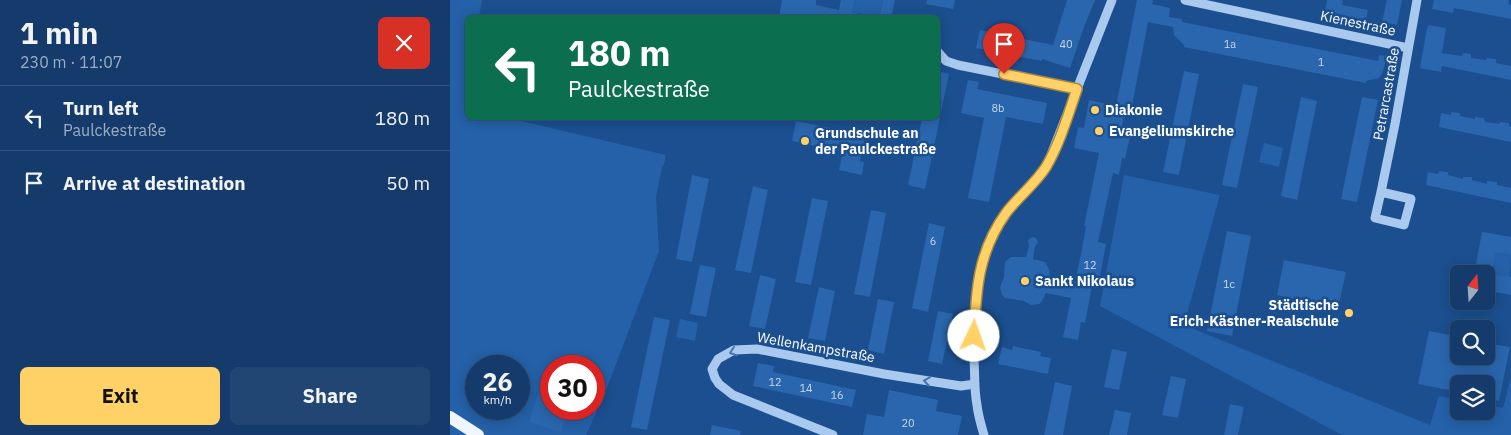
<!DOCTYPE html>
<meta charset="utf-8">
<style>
:root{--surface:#143b6b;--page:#214673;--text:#f1f3f6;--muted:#9dadc1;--line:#33557e;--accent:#ffd166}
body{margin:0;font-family:"IBM Plex Sans",sans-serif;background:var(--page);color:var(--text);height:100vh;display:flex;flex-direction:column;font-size:19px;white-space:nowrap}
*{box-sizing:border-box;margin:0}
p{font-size:16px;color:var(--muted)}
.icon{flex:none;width:28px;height:28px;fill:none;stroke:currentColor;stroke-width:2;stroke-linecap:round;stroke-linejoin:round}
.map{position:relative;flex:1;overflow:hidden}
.details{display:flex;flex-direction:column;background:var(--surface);width:450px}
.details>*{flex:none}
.top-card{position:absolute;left:15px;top:15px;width:475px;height:105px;border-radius:8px;box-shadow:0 2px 12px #0003,0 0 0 1px var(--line);background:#0b6e4f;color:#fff;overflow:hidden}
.needle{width:32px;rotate:17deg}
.tools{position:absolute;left:1000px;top:265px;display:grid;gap:10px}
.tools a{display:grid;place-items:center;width:45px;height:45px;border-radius:8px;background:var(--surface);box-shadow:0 2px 12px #0003,0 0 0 1px var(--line);font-size:25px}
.speed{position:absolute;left:15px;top:355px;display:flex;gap:10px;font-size:25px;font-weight:700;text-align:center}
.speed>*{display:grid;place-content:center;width:65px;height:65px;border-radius:50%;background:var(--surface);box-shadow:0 2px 12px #0003,0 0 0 1px var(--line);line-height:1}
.speed small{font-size:12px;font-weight:400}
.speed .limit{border:8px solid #d22;background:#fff;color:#111}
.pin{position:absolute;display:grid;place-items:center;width:42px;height:42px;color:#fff;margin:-51px -21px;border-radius:50% 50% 50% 0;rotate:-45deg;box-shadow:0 0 5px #0007}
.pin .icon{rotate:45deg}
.me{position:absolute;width:55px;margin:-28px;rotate:3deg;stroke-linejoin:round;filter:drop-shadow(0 0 4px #0008)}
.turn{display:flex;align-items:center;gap:18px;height:105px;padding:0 20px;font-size:22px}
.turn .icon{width:65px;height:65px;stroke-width:2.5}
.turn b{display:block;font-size:35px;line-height:42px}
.round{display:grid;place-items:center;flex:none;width:52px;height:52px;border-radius:8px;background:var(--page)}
.summary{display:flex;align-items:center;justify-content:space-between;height:85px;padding:0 20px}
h1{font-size:30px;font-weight:700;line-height:38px}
.action{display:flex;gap:10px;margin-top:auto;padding:10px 20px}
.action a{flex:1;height:58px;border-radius:8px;background:var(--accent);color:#111;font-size:20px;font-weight:700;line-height:58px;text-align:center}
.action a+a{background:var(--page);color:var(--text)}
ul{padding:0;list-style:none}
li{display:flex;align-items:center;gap:15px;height:65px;padding:0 20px;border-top:1px solid var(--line)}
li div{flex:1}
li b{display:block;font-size:19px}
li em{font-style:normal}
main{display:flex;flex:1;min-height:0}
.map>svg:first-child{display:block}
</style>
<main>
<section class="details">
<div class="summary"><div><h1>1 min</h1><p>230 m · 11:07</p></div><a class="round" style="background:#d93025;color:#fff"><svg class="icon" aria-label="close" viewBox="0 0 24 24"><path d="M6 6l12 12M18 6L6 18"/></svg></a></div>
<ul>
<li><svg class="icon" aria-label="left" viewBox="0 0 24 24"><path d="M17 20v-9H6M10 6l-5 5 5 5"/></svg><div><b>Turn left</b><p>Paulckestraße</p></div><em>180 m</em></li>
<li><svg class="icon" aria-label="arrive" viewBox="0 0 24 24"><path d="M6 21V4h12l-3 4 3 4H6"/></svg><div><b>Arrive at destination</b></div><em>50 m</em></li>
</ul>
<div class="action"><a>Exit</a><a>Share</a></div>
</section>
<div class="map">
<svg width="1061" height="435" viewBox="0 0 1061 435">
<rect width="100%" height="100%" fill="#1b4f8f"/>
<path fill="#2461a8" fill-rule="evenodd" d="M0 0H32L29 17 18 18V118H68L71 121 216 155 214 164 212 168 206 197 209 251 155 393 136 435H0ZM26 366H69V409H26ZM101 366H144V409H101Z
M405 0H433L429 17 402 12Z
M814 143 833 148 829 167 809 162Z
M674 175 770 195 734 325 980 425 989 396 1009 400V411H1036V405L1053 408 1061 377V435H892L650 306Z
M1046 253 1061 255 1060 277 1042 274Z
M230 319 248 323 245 341 226 337Z"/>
<path fill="#2a66ad" d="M332 0H366V5L389 10 391 0H405L402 12 409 14V18H329Z
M433 0H445L441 18H429Z
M477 0H505L503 9 476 4Z
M617 0H645L634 27 620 68 592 59V61L526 48 530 30 603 45Z
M687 0H703L702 4 720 8 719 17 732 19V22L928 61 929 55 937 56 932 74 929 78 916 81V83L734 47V45L724 35 723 27 698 22 682 106 676 104 670 135 680 137 675 159 672 158 669 175 663 173 648 242 656 244 648 287 642 286 635 323 631 322 628 340 613 337 621 298 596 293 592 301 589 304 581 305 574 301 555 298 552 295 550 287 554 277 555 262 561 257H576L579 246 578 240 582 237 586 238 588 242 585 247 583 259 595 262 599 269 600 277 625 282 632 249 636 226H634L649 153 624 148 628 127 634 128 639 100 666 106Z
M877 0H893L892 5 918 10 916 20 875 11Z
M937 0H952L947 25 932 22Z
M984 0H1059L1058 4 1061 5V19L1004 8 1003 13 982 9Z
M979 25 996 28 992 53 1012 56 1013 53 1021 54V58L1036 60 1037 58 1046 59V63L1061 66V80L992 66 991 72 970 68 977 28Z
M488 71 499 74 491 112 488 111Z
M734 71 749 74 729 175 713 172Z
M518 80 529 82 527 89 597 103 593 124 556 117 539 202 518 198 534 118 511 113Z
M793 84 808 87 787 188 772 185Z
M851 97 867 101 847 200 831 196Z
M912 97 928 100 907 202 891 199Z
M1001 112 1010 113V116L1025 119V117L1034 118 1035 122 1049 124 1050 122 1059 123V126L1061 127V142L989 127 991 113 1001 115Z
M472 118H490L475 189 458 185Z
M346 121 415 135 410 161 414 162 412 175 389 170 393 152 342 141Z
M989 171 998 172V175L1013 179V177H1022V180L1037 184V181L1047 182V185L1061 188V203L976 185 978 172 988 174Z
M242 175 259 179 242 262 226 259Z
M303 186 318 190 301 273 285 270Z
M362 198 378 201 361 285 345 282Z
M421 210 436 213 420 297 404 294Z
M479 223 495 227 478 312 462 308Z
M777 231 801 236 782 336 757 331Z
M1032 232 1061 237V255L1046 253 1042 274 1061 277V295L1036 290V274H1024Z
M834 260 896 272 888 308 827 295Z
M250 265 266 268 256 317 240 314Z
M310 275 326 279 315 329 299 326Z
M369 287 385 291 375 341 358 338Z
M428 299 444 302 434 354 418 350Z
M488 311 503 314 492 364 478 361Z
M204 317 220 320 197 430 181 427Z
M979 331 1009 337V356H1036V343L1060 347 1049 401 1036 398V384H1009V392L968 384Z
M563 346 591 352 590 356 601 358 598 374 548 364 552 347 562 350Z
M662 349 677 352 669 390 654 387Z
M308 363 324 366 323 372 406 390 402 407 303 386Z
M721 376 736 379 728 418 712 415Z
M605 382 622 386 613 435H594Z
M89 390 101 393V409H118L111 432 79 422Z
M439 390 488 400 486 411 512 416 508 435H413L417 414 434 417Z
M780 404 794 407 788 435H774Z
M665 410 681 413 677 435H659Z
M262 425 291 431 290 435H260Z"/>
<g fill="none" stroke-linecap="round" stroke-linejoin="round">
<path stroke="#a9c9ee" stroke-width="9" d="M735 0 958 48
M488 52 496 61 508 65 627 89
M931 192 945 124 967 0
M931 192 961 199 954 225 925 218Z
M383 435 283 395 269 384 265 378 262 369 268 359 284 350 307 349 434 374 511 386 525 384
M534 435C531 425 528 415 527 405 524 390 525 375 524 359 524 316 523 272 544 233 558 205 584 187 599 160L662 0"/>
<path stroke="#f0f6ff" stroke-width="12" d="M0 417 28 435"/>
</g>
<defs><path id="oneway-chevron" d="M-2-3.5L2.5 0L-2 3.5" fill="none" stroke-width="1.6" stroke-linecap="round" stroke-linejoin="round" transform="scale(1.25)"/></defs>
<g stroke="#4674ac">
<use href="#oneway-chevron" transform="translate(283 352) rotate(161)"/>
<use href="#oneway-chevron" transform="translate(477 381) rotate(-171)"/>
</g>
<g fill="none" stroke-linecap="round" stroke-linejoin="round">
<g stroke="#a68842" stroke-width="12">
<path id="route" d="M524 336C526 290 528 252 556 213 568 197 585 184 596 167 610 143 618 115 627 89L554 74"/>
</g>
<use href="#route" stroke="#ffd166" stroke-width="9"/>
</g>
<g fill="#ffd166" stroke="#1b4f8f" stroke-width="2">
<circle cx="645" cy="110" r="5"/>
<circle cx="649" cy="131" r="5"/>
<circle cx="355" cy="141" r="5"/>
<circle cx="575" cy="281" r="5"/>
<circle cx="899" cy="313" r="5"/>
</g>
<g text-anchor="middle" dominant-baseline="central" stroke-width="5" stroke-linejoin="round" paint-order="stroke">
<g font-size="11" fill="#cad9ea">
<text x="616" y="44">40</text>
<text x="780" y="44">1a</text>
<text x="871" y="62">1</text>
<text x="548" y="108">8b</text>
<text x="483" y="241">6</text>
<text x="640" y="265">12</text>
<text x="779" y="284">1c</text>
<text x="325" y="382">12</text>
<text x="356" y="388">14</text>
<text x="387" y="395">16</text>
<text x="458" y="423">20</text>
</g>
<g font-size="14" fill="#fff" stroke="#1b4f8f">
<text transform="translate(908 23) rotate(12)">Kienestraße</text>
<text transform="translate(936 94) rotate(-80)">Petrarcastraße</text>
<text transform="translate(366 347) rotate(10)">Wellenkampstraße</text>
</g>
<g font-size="14" font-weight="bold" fill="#fff" stroke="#1b4f8f" text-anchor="start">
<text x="655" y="110">Diakonie</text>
<text x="659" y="131">Evangeliumskirche</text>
<text x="365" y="133">Grundschule an<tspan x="365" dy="16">der Paulckestraße</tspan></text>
<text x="585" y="281">Sankt Nikolaus</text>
<text x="889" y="305" text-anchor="end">Städtische<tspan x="889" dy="16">Erich-Kästner-Realschule</tspan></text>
</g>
</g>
</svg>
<div class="tools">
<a><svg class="needle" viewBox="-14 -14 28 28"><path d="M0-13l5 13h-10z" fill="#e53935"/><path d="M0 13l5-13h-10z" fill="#9dadc1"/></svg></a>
<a><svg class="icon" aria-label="search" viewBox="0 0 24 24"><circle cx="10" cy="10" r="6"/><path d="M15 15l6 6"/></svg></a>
<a><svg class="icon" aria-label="layers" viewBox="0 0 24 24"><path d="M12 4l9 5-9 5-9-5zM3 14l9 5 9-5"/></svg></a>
</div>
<div class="speed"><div>26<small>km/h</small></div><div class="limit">30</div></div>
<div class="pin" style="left:554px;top:74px;background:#d93025"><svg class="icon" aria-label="arrive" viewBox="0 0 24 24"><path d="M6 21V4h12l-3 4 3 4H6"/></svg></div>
<svg class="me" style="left:524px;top:336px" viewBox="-20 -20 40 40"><circle r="19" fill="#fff"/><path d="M0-13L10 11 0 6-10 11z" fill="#ffd166"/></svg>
<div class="top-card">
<div class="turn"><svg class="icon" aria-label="left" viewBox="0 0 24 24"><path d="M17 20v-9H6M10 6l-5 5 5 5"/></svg><div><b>180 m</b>Paulckestraße</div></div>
</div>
</div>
</main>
